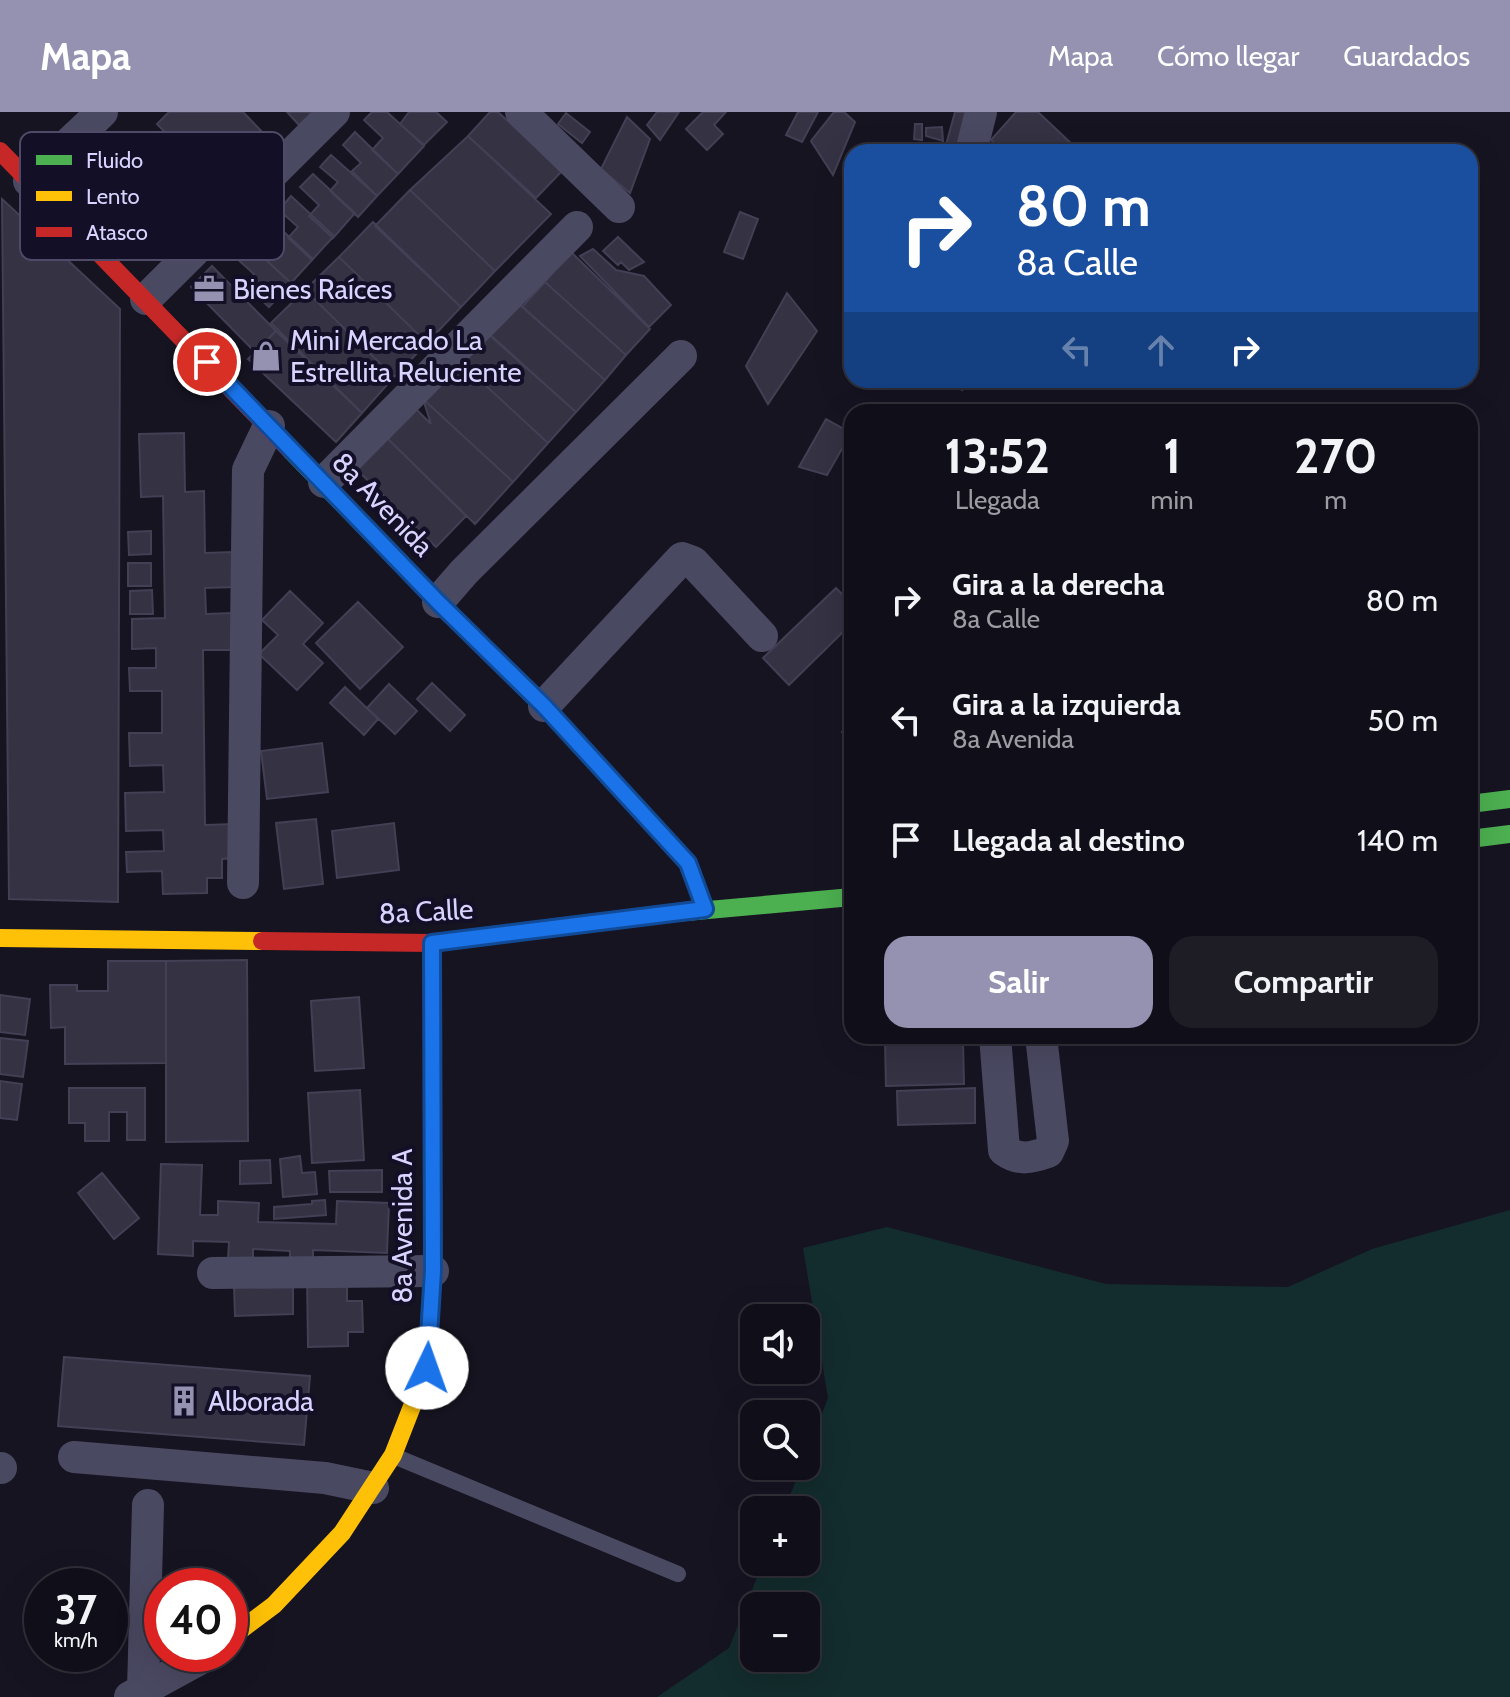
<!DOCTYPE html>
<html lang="es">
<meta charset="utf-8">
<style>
:root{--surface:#100f19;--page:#1e1d26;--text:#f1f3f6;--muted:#9c9ca2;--line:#302f38;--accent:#9591b1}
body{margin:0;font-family:Cabin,sans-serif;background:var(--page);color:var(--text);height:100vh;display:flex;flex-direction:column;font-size:30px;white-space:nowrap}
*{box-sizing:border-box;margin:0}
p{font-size:26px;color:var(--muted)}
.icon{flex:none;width:44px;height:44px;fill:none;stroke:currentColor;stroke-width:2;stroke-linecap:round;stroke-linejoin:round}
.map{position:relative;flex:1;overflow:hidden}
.drawer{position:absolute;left:844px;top:292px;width:634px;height:640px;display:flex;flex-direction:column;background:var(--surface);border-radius:24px;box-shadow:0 8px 32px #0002,0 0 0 2px var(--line)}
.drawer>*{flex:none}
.guide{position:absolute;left:844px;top:32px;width:634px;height:244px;border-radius:24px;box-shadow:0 8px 32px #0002,0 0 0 2px var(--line);background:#1a4fa0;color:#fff;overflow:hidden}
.fabs{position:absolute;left:740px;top:1192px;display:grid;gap:16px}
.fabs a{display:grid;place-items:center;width:80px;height:80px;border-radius:16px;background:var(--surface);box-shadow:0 8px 32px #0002,0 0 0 2px var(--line);font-size:40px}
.speed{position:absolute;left:24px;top:1456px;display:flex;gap:16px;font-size:40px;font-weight:700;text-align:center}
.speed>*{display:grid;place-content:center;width:104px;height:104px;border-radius:50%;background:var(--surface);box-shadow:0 8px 32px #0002,0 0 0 2px var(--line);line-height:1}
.speed small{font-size:20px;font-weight:400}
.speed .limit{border:12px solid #d22;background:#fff;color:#111}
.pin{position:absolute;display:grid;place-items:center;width:68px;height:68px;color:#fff;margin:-34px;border:4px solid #fff;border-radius:50%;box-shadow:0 2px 8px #0007}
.me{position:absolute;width:88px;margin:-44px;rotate:3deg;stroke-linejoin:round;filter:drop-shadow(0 0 6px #0008)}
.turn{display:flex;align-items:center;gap:28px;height:168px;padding:0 40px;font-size:36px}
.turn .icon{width:104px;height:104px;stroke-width:2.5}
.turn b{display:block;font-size:56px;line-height:68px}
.lanes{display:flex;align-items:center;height:76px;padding:0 40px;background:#0003;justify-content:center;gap:40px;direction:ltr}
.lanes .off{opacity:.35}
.eta{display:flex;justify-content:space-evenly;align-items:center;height:136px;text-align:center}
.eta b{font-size:48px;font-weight:800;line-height:56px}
.button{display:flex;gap:16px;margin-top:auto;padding:16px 40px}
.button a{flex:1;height:92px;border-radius:24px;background:var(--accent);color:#fff;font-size:32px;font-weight:800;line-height:92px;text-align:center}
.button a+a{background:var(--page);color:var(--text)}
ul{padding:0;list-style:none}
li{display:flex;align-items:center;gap:24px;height:120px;padding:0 40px}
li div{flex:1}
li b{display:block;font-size:30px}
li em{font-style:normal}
header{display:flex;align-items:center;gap:48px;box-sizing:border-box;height:112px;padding:0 40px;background:var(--accent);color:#fff}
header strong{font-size:38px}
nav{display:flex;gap:44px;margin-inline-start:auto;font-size:28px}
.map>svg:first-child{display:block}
</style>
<header>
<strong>Mapa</strong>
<nav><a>Mapa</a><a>Cómo llegar</a><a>Guardados</a></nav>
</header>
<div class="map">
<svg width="1510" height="1585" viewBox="0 0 1510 1585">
<rect width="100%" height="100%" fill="#161421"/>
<path fill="#132c2d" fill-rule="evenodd" d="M1510 1098V1585H657L729 1536 763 1450H806V1398H784L802 1354H806V1343L828 1286 803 1136 887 1115 1106 1172 1288 1175 1372 1137ZM806 1494V1546H754V1494Z"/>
<path fill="#343243" stroke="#433f54" stroke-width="2" d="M169 0H243L268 26 217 75 157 12Z
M287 0H313L299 13Z
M372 0H387L424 34 398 62 372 38 383 26 364 8Z
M409 0H436L447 10 424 33 400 12Z
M490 0H498L562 59 536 86 468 24Z
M657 0H679L660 28 647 13Z
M703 0H726L714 13 723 22 707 38 686 17Z
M798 0H818L802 30 786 23Z
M834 0H844L855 10 833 63 811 29Z
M955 0H973L963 40H944Z
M1016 0H1038L1074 34 1068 40H1004L991 28Z
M566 1 590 20 582 31 558 12Z
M627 5 650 27 630 81 601 57Z
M915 12H922V28L914 27Z
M942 15 943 29 926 24V16Z
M355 20 398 62 377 84 352 59 361 51 343 33Z
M468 24 551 102 495 159 410 78Z
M331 43 377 84 358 105 330 79 338 70 320 55Z
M313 62 355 101 333 126 309 104 319 93 300 75Z
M410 78 495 159 461 195 375 114Z
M291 84 334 124 312 148 288 126 298 115 279 98Z
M2 87 120 197 118 790 9 787Z
M740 100 758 107 743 147 724 140Z
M270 107 313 147 291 171 267 149 277 139 257 121Z
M373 110 461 195 427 231 339 145Z
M618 125 644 150 629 158 621 150 618 153 603 139Z
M248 131 291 171 269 195 245 173 254 162 235 145Z
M593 137 616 158 644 164 671 193 649 215 580 144Z
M570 139 650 217 626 243 545 170Z
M339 145 427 231 394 265 305 178Z
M212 154 276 219 255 240 191 175Z
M545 170 626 243 605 268 522 195Z
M305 178 394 265 362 301 271 211Z
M787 181 817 219 768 292 746 254Z
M516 189 605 268 576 300 488 222Z
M276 219 362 301 336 330 248 247Z
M486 219 576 300 548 331 458 248Z
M458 248 548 331 513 370 423 287Z
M948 268H968L962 278Z
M423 287 513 370 475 412 385 324 413 294 431 312Z
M826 307 851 321 827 363 799 355Z
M184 321 185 380 204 379 205 441 233 440 234 475 205 476 206 502 233 501V538H203L205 713 234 712V746L222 747V766H207V781L163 782 162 759 127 760 126 740 164 739 163 718 126 719 125 681 164 680 163 653 130 654 129 621H162V579H130L129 556H156V536L132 537V507L165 506 163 384 141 385 139 322Z
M385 324 466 404 436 435 354 355Z
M151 419V442L129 443 128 420Z
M128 451H151V474H128Z
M836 476 852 492V511L789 573 763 546Z
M152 478 153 502H130V479Z
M290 479 323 511 303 532 323 551 297 578 259 542 278 523 262 508Z
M358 490 403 535 360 577 316 531Z
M432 571 465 603 450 619 417 587Z
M389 572 417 599 395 622 367 596Z
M345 575 378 607 364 623 330 591Z
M852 610V631L842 620Z
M322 631 328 680 267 687 261 639Z
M316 707 323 772 284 777 276 711Z
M394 711 399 758 337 766 332 719Z
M247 848 248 1029 166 1030V849Z
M108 849H166V951L65 952V915L51 916 50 873H77V879H108Z
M0 883 30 887 25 923 0 920Z
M359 885 364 956 315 959 311 889Z
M885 924H963V928L885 930Z
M0 926 28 929 23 965 0 962Z
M963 928 964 972 886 974 885 930Z
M0 969 22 972 17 1008 0 1006Z
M69 976H145V1028H127V1000H109V1029H85V1011H69Z
M975 976V1011L898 1013 897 979Z
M360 978 364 1048 312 1051 308 981Z
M300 1044 302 1061 315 1060 317 1082 283 1085 280 1047Z
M270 1048 271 1071 240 1072V1049Z
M161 1052 202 1053 200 1103H218V1089L259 1091 258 1110 336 1112 337 1089 389 1091 387 1141 313 1138V1152L290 1151V1139L253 1137V1149L228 1148 229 1130 193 1129V1144L158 1142Z
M382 1058V1080H330L329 1059Z
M102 1061 139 1106 114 1127 78 1081Z
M325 1088 326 1103 274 1107V1095L312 1092V1089Z
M307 1165 347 1175V1189H362L363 1220H348V1234L308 1235Z
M293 1173V1202L235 1204 234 1174Z
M64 1245 310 1264 304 1333 58 1314Z"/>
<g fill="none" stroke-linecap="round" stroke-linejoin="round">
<path stroke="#4a4962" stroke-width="16" d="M394 1344 678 1462"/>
<path stroke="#4a4962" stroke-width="32" d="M521 0 619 95
M971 40 981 0
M29 69 102 0
M146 187 334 0
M324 370 577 115
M438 490 464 460 681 244
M544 594 682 446 693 450 762 524
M243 771 248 358 269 314
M995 924 1004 1038C1019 1049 1031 1046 1048 1040L1053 1029 1041 924
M213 1161 433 1159
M74 1345 325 1366 373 1376
M0 1356H1
M143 1578 148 1393
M130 1585 209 1542"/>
<path stroke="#4caf50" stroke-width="18" d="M291 339 438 490 544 594 688 751 705 797
M1470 692 1510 687
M1470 727 1510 722
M664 802 852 785
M428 1239 433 1159 432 831"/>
<path stroke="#ffc107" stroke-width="18" d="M0 826 262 829
M230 1526 274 1493 342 1421 393 1343 427 1256 428 1239"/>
<path stroke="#c62828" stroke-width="18" d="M0 39 291 339
M262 829 432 831 664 802"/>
</g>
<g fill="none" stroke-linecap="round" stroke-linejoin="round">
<g stroke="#114b97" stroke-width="20">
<path id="route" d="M207 250 438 490 544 594 688 751 705 797 432 831 433 1159 427 1256"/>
</g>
<use href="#route" stroke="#1a73e8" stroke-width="14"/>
</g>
<defs>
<g id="office-bare" transform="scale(2.4)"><path d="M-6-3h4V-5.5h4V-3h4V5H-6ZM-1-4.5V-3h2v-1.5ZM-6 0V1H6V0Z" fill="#9591b1" stroke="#130f26" stroke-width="2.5" paint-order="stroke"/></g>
<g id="shop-bare" transform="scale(2.4)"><path d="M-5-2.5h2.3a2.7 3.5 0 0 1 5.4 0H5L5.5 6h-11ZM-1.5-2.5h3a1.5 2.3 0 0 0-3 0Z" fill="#9591b1" stroke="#130f26" stroke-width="2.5" paint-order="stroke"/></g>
<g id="building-bare" transform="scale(2.4)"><path d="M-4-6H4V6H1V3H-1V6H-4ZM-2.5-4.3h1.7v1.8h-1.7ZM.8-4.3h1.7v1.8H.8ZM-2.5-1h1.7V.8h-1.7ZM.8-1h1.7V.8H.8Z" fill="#9591b1" stroke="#130f26" stroke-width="2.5" paint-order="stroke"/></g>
</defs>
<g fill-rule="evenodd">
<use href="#office-bare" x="209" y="177"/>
<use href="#shop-bare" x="266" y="244"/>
<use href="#building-bare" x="184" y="1289"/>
</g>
<g text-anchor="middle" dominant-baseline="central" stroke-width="8" stroke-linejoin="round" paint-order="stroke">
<g font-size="28" fill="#d9d4ff" stroke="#130f26" text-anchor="start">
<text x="233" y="177">Bienes Raíces</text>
<text x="290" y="228">Mini Mercado La<tspan x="290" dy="32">Estrellita Reluciente</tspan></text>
<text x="208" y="1289">Alborada</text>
</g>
<g font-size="28" fill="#d9d4ff" stroke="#130f26">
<text transform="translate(383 392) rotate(46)">8a Avenida</text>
<text transform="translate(426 799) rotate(-3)">8a Calle</text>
<text transform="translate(402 1114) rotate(-90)">8a Avenida A</text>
</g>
</g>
<rect x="20" y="20" width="264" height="128" rx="12" fill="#130f26" stroke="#4e4a67" stroke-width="2"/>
<rect x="36" y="43" width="36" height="10" fill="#4caf50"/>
<rect x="36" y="79" width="36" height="10" fill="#ffc107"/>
<rect x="36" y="115" width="36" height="10" fill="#c62828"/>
<g font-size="22" fill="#d9d4ff">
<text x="86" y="56">Fluido</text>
<text x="86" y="92">Lento</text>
<text x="86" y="128">Atasco</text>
</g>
</svg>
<div class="fabs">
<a><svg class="icon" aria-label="sound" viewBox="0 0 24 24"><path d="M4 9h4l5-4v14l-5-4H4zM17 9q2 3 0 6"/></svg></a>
<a><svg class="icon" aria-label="search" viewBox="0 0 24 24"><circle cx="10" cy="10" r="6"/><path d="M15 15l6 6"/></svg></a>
<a>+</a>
<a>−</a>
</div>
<div class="speed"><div>37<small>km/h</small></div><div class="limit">40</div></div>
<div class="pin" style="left:207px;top:250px;background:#d93025"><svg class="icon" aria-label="arrive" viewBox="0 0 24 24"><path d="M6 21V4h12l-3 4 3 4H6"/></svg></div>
<svg class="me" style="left:427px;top:1256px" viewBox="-20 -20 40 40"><circle r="19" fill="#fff"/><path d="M0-13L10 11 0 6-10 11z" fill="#1a73e8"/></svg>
<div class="guide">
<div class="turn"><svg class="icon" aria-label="right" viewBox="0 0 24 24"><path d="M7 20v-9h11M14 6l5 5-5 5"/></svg><div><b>80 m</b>8a Calle</div></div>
<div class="lanes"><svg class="icon off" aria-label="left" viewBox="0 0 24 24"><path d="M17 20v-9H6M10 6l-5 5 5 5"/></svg><svg class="icon off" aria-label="ahead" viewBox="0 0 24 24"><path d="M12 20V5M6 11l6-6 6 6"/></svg><svg class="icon" aria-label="right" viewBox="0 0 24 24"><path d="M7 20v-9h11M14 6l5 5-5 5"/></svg></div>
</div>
<section class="drawer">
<div class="eta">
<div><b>13:52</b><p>Llegada</p></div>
<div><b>1</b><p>min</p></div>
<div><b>270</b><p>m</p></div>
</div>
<ul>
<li><svg class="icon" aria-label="right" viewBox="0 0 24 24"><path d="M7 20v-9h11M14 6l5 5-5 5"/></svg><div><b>Gira a la derecha</b><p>8a Calle</p></div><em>80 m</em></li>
<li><svg class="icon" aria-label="left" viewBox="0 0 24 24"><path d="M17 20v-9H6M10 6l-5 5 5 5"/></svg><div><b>Gira a la izquierda</b><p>8a Avenida</p></div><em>50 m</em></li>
<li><svg class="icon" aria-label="arrive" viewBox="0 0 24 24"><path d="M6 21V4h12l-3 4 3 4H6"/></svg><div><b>Llegada al destino</b></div><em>140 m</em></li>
</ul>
<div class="button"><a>Salir</a><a>Compartir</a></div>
</section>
</div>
